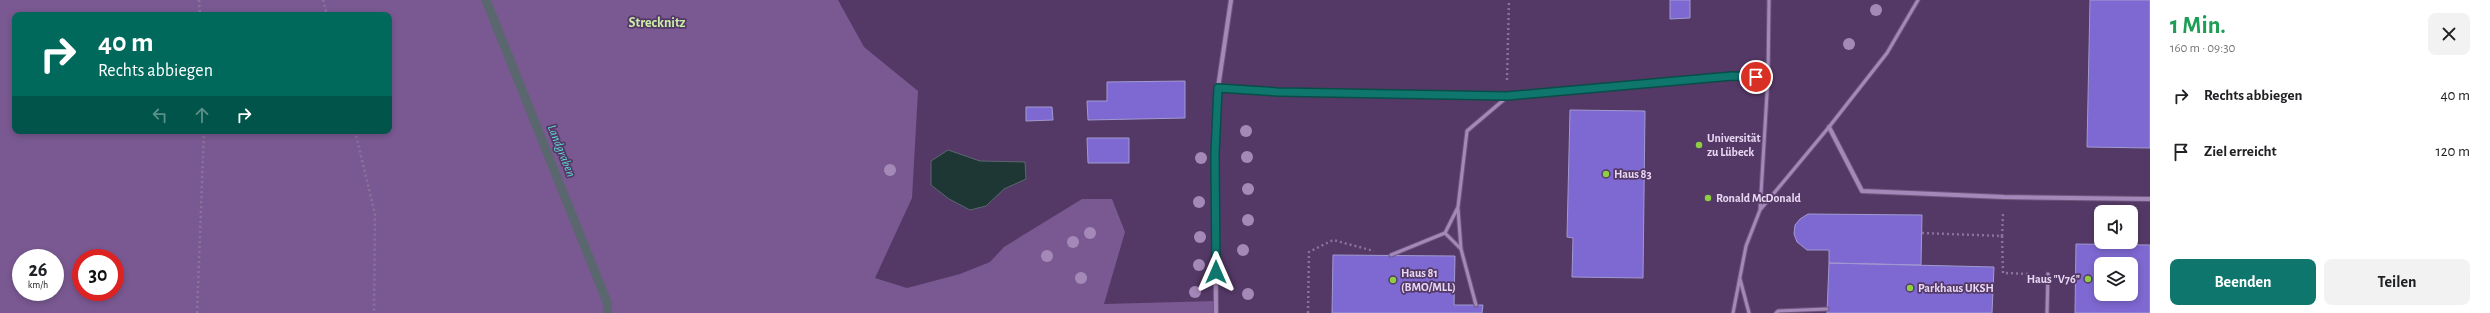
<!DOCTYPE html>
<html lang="de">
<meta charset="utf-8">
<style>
:root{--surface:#fff;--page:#f2f2f2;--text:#202124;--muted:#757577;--accent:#0f766e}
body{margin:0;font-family:"Alegreya Sans",sans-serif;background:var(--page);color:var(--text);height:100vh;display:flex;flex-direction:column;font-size:15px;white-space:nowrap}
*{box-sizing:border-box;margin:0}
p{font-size:13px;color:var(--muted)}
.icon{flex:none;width:22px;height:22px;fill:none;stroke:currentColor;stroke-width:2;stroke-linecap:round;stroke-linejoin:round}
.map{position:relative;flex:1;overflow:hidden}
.panel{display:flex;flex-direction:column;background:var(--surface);width:340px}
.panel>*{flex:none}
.banner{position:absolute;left:12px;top:12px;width:380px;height:122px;border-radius:8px;box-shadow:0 2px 6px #0003;background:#00695c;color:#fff;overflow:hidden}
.buttons{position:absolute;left:2094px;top:205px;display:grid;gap:8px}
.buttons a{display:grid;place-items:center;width:44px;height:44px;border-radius:8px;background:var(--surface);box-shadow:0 2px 6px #0003;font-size:20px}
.speed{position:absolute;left:12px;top:249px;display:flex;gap:8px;font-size:20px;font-weight:700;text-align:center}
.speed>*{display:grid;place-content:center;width:52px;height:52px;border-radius:50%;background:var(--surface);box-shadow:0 2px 6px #0003;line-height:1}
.speed small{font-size:10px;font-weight:400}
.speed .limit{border:6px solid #d22;background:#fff;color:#111}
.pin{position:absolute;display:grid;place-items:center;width:34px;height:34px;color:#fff;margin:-17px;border:2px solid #fff;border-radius:50%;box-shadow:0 1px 4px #0007}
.me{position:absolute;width:44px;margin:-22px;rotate:0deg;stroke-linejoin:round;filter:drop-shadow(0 0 3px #0008)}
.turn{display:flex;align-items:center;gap:14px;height:84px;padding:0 20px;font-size:18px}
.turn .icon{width:52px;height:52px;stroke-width:2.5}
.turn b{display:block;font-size:28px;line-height:34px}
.lanes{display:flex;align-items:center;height:38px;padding:0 20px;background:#0003;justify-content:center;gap:20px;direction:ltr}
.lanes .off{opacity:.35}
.round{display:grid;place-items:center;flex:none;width:42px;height:42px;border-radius:8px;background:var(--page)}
.head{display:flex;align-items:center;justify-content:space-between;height:68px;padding:0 20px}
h1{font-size:24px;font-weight:700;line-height:30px;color:#1e9e55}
.primary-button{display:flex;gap:8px;margin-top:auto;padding:8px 20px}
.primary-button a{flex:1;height:46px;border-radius:8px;background:var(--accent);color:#fff;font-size:16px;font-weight:700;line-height:46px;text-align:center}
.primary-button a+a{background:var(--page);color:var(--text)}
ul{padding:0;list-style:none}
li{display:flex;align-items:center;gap:12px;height:56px;padding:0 20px}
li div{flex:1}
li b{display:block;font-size:15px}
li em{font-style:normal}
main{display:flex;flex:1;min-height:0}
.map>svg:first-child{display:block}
</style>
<main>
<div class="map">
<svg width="2150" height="313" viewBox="0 0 2150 313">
<rect width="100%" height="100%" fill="#543966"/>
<path fill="#7a5992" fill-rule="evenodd" d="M0 0H838L864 47 918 91 912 198 875 278 907 288 960 274 990 262 1004 247 1082 199H1112L1125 232 1104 304 1216 301V313H0ZM15 15H389V131H15ZM21 258H55V292H21ZM81 258H115V292H81Z"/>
<path fill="#1e3735" stroke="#5a676e" d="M948 150 980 161 1025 162 1026 179 1004 189 986 206 970 210 949 199 931 185V161Z"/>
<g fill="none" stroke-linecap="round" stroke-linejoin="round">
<path stroke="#5a676e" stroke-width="9" d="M486 0 607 302 608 313"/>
</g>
<path fill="#7e68d1" stroke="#a19ad1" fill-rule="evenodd" d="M1670 0H1690V18L1670 19Z
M2090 0H2150V148L2087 147Z
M1185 81V118L1088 120 1087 101H1107V82Z
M1026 107H1052L1053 120 1026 121Z
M1570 110 1645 111 1643 278 1572 277 1573 238 1567 237Z
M1087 138H1129V163H1088Z
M1808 214 1922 215 1921 265 1829 263V250H1807L1797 242 1794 234 1795 225 1800 219Z
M2076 244 2150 245V313H2075ZM2101 264H2131V294H2101Z
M1333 255 1455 256 1454 305H1483L1482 313H1332Z
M1829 263 1994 267 1992 313H1827Z"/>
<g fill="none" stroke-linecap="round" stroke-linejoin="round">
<g stroke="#6d567c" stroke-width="5">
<path id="lane" d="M1218 88 1278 92 1507 97 1732 76 1768 77
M1458 209 1461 249 1476 305
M1760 210 1768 77 1769 0
M1445 233 1461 249
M1391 255 1445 233 1458 207 1467 131 1507 97
M1740 279 1749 313
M1733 313 1746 246 1760 210 1829 127 1887 53 1918 0
M1776 313 1778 311 1827 309
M2047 313 2048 274"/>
</g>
<g stroke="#6d567c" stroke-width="6">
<path id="street" d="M1829 127 1862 191 2004 197 2150 199
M1216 313 1215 154 1218 88 1231 0"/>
</g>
<path stroke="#8a739a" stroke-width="2.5" stroke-dasharray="2 3" stroke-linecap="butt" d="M199 0 200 15
M323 0 327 15
M1507 80 1509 0
M355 131 375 214 374 313
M1922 233 2002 236 2003 214
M2002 236 2003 273 2031 274
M197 313 204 131
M1308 313 1309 252 1333 240 1374 251"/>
<use href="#lane" stroke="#a588ba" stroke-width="3"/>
<use href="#street" stroke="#a588ba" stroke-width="4"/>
</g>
<g fill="#a489b8">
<circle cx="1876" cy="10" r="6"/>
<circle cx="1849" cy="44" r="6"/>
<circle cx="1246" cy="131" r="6"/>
<circle cx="1247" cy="157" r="6"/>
<circle cx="1201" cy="158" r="6"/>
<circle cx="890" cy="170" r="6"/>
<circle cx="1248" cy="189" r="6"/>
<circle cx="1199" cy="202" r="6"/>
<circle cx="1248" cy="220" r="6"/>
<circle cx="1090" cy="233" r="6"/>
<circle cx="1200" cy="237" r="6"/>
<circle cx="1073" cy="242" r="6"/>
<circle cx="1243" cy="250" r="6"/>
<circle cx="1047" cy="256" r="6"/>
<circle cx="1199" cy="265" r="6"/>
<circle cx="1081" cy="278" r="6"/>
<circle cx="1195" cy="292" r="6"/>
<circle cx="1248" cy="294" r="6"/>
</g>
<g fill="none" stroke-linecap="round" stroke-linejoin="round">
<g stroke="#0a4d48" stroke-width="10">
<path id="route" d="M1216 272 1215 154 1218 88 1278 92 1507 96 1732 76 1756 77"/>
</g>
<use href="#route" stroke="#0f766e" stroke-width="7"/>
</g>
<g fill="#8fcd42" stroke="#543966" stroke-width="1.5">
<circle cx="1699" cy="145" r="4"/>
<circle cx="1606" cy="174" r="4"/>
<circle cx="1708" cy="198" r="4"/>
<circle cx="2088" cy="279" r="4"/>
<circle cx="1393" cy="280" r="4"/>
<circle cx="1910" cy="288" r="4"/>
</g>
<g text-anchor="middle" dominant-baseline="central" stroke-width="3.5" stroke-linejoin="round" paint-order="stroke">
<g font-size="12" font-weight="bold" fill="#e7d7f2" stroke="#543966" text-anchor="start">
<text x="1707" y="138">Universität<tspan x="1707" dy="14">zu Lübeck</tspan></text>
<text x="1614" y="174">Haus 83</text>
<text x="1716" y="198">Ronald McDonald</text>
<text x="1401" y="273">Haus 81<tspan x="1401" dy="14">(BMO/MLL)</tspan></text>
<text x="2080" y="279" text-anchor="end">Haus "V76"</text>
<text x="1918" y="288">Parkhaus UKSH</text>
</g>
<g font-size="13" font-style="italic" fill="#5ddbd4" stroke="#543966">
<text transform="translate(561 151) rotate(68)">Landgraben</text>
</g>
<g font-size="14" font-weight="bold" fill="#caeea8" stroke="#543966">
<text x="657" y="23">Strecknitz</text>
</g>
</g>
</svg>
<div class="buttons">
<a><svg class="icon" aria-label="sound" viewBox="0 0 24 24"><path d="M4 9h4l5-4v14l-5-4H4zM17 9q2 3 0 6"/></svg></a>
<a><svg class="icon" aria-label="layers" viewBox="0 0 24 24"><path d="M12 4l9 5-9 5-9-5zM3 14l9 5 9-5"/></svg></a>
</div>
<div class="speed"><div>26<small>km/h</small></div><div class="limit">30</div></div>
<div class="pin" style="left:1756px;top:77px;background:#d93025"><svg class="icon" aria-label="arrive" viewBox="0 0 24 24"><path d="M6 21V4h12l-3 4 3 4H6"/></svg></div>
<svg class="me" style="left:1216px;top:272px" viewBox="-20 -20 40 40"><path d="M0-17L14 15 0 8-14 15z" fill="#0f766e" stroke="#fff" stroke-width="4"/></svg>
<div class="banner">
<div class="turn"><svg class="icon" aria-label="right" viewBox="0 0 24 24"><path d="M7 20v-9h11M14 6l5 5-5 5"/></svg><div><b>40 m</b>Rechts abbiegen</div></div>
<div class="lanes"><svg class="icon off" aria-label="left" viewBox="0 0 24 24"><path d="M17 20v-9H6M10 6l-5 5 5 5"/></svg><svg class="icon off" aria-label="ahead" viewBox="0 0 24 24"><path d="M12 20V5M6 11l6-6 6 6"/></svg><svg class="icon" aria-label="right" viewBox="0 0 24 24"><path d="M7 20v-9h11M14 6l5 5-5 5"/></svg></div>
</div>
</div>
<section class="panel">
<div class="head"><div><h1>1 Min.</h1><p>160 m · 09:30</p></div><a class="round"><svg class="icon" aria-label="close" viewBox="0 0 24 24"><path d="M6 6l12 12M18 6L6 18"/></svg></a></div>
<ul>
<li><svg class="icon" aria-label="right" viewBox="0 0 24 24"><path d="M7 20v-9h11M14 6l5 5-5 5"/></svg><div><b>Rechts abbiegen</b></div><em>40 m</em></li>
<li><svg class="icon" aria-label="arrive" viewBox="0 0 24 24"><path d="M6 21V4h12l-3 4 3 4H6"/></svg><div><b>Ziel erreicht</b></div><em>120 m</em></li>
</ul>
<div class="primary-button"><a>Beenden</a><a>Teilen</a></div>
</section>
</main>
